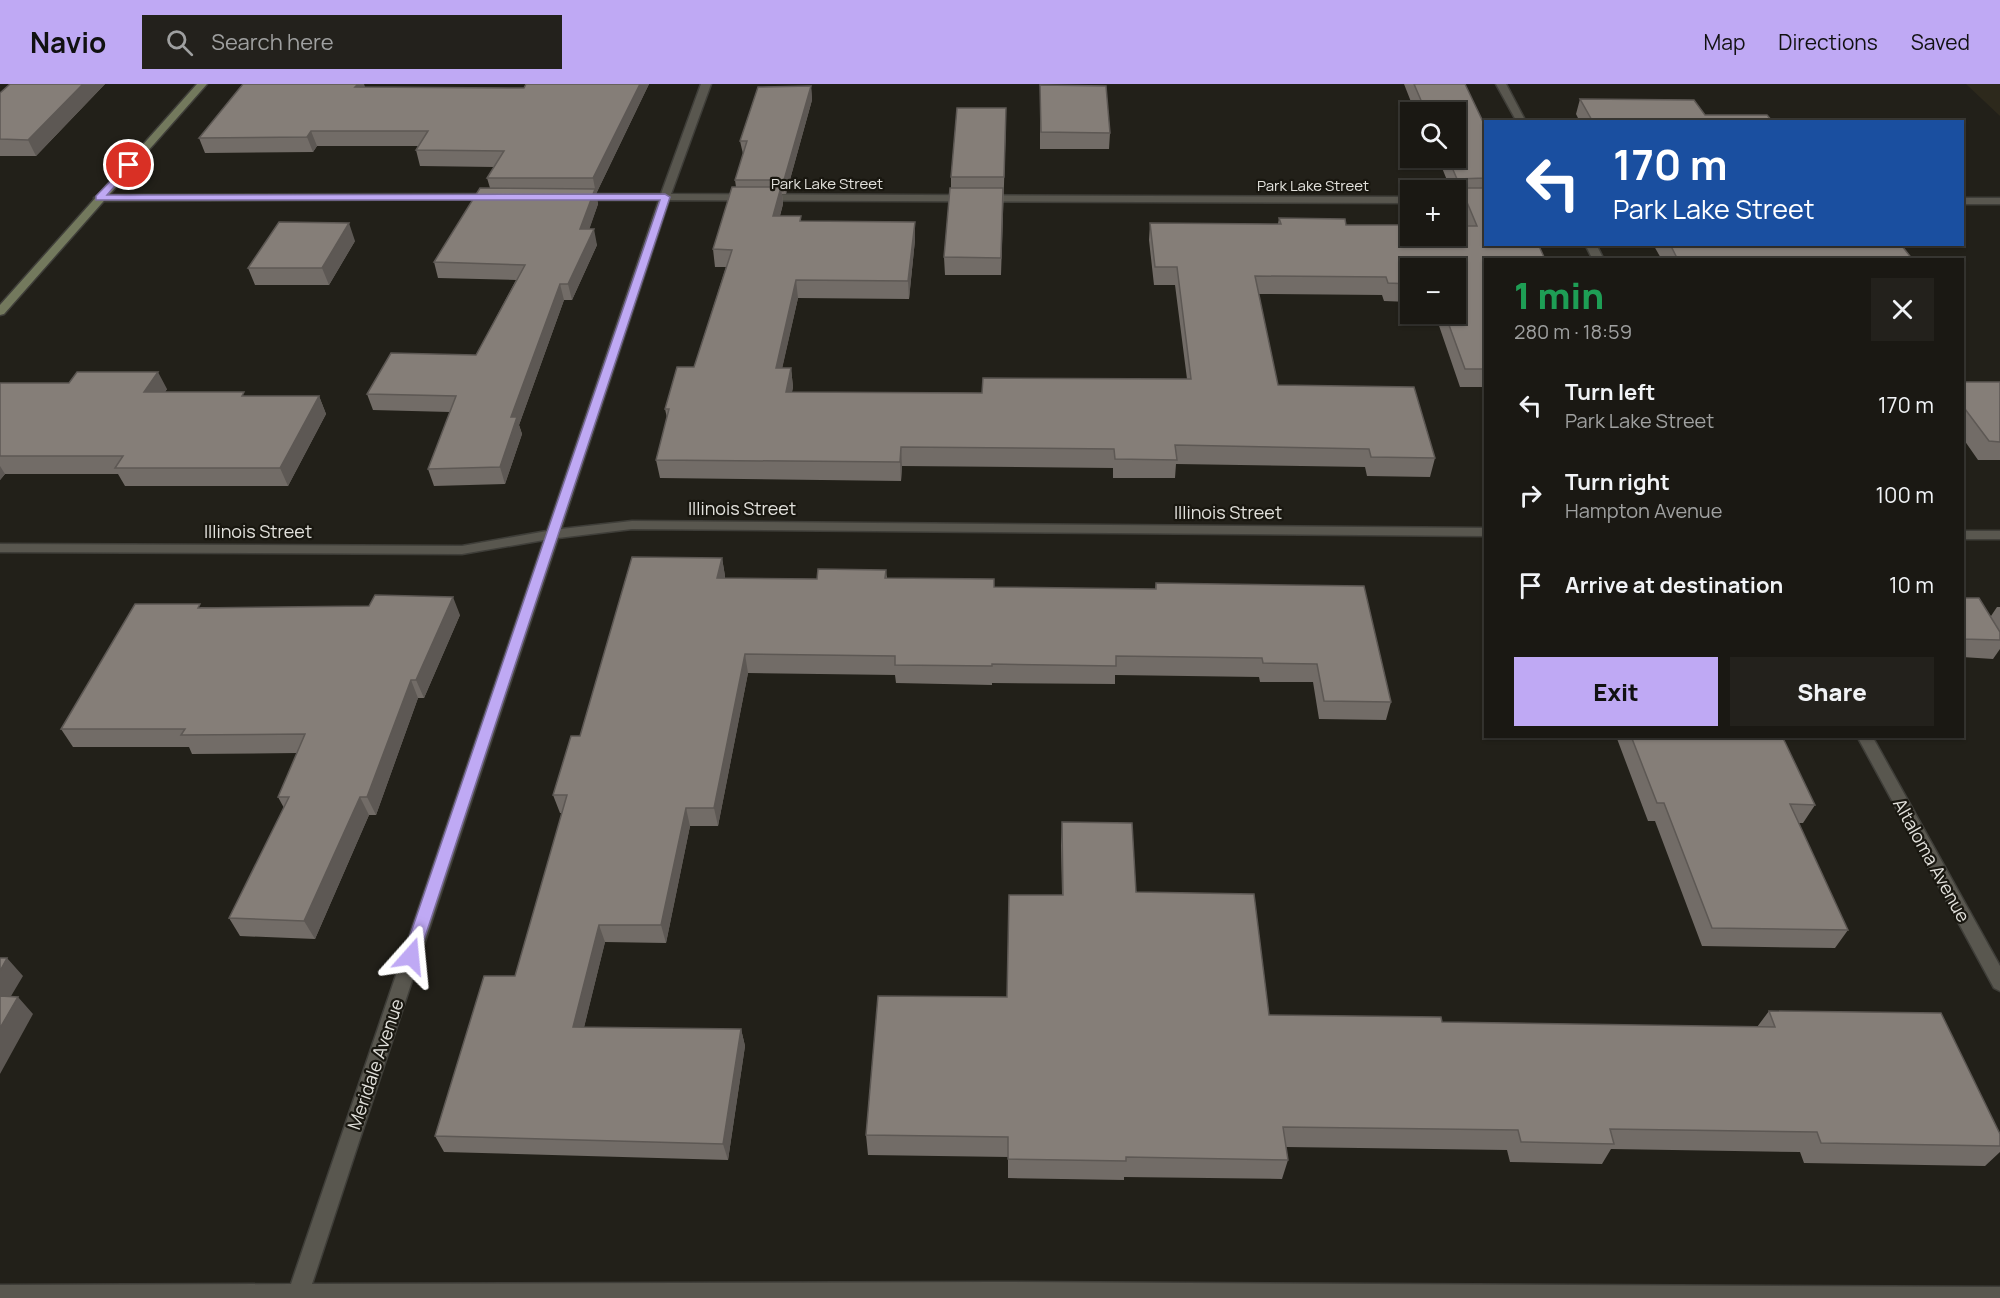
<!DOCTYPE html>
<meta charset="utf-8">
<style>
:root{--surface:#1a1813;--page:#23211c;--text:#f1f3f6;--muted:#9fa0a0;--line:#383733;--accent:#bfa9f4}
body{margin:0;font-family:Manrope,sans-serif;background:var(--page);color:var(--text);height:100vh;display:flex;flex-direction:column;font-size:22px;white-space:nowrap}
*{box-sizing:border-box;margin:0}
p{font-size:20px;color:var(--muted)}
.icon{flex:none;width:33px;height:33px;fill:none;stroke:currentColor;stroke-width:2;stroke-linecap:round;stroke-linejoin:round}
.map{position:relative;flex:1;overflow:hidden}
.details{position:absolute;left:1484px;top:174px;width:480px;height:480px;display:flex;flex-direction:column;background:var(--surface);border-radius:0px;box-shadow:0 2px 4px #0004,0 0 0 2px var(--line)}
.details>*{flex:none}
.hud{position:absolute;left:1484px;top:36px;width:480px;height:126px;border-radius:0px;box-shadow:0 2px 4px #0004,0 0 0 2px var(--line);background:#1a4fa0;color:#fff;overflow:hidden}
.controls{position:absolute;left:1400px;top:18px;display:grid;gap:12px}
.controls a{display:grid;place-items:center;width:66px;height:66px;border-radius:0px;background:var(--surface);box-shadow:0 2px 4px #0004,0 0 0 2px var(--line);font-size:30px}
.pin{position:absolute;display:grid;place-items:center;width:51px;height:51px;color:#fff;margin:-26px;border:3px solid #fff;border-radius:50%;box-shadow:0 2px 6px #0007}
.me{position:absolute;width:66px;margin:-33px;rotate:18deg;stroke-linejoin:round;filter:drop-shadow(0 0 4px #0008)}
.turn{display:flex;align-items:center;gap:21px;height:126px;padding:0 30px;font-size:27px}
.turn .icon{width:78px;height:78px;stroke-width:2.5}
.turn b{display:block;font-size:42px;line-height:51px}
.round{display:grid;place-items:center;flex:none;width:63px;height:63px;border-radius:0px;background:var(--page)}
.overview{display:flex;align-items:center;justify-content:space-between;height:102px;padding:0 30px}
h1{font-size:36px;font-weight:800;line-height:45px;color:#1e9e55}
.cta{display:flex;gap:12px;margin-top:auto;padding:12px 30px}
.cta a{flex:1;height:69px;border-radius:0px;background:var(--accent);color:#111;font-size:24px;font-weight:800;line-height:69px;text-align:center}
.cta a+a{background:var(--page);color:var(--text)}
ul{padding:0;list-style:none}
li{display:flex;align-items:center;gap:18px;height:90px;padding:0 30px}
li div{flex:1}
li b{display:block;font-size:22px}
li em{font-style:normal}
header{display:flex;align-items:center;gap:36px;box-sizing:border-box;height:84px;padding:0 30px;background:var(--accent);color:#111}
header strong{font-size:28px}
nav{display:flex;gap:33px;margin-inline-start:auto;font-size:21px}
.search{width:420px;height:54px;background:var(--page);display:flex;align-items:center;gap:15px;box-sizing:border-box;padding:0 21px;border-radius:0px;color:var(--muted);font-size:22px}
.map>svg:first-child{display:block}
</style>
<header>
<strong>Navio</strong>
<div class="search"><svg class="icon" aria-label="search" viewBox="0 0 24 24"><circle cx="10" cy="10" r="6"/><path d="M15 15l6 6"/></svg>Search here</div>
<nav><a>Map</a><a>Directions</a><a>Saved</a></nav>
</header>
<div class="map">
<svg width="2000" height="1214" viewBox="0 0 2000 1214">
<rect width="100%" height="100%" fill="#222019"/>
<path fill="#2d291c" d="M1966 0H2000V32Z"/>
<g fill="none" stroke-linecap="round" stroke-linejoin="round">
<g stroke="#3f3e39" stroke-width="3">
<path id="street" d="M701 0H711L671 110 1410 113V119L669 116 561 445 632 437 1485 444V452L632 445 558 454 312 1200 993 1198 2000 1203V1214H0V1201L291 1200 544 456 462 470 0 468V460L462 462 547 447 659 116H576L571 113 576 110H661Z
M1496 0H1506L1526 38H1517Z
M495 110 499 111V115L99 117 94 114 99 111Z
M1455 113H1485V119H1455Z
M1962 114H2000V120H1962Z
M1585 160H1596L1604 176H1593Z
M1962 447H2000V455H1962Z
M1857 652H1872L2000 882V907L1994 904Z"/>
</g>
<g stroke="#3f3e39" stroke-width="3">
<path id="secondary" d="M197 0H207L4 230 0 231V221Z"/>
</g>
<use href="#street" fill="#59574f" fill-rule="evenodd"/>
<use href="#secondary" fill="#73795d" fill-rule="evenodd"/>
</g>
<path fill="#726c67" d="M10 0H105L36 72H0V9Z
M649 0 596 110 598 120 589 145 597 161 572 216H564L519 341 522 350 505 400 434 402 428 385 450 328 373 326 367 310 476 271 516 196 438 194 434 178 490 104 487 94 494 83 420 82 416 66 418 62H317L313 68 205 69 199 54 365 3 524 4Z
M1404 0H1465L1485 42V160L1544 173 1543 176H1485V303H1460L1435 230H1455V184H1410V218L1384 217 1382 211 1258 210 1278 301 1435 374 1430 393 1367 392 1365 383 1176 380 1175 394H1113V384L902 382 901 397 660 394 656 376 667 334 665 325 694 283 726 183H715L713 165 736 103 735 96 743 70 740 57 811 2 812 16 786 110H782L783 120 780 132 802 137 915 138V156L909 215 798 214 782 284H791L793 303 792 308 982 309 1187 295 1175 201H1154L1149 156 1150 139 1278 140 1279 134 1346 141 1465 142 1457 121 1459 112H1455V106H1451L1440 79H1436L1433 74H1455V28H1415Z
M1040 1 1110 49 1109 65H1040Z
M1580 15 1705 31 1773 38H1580L1576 30Z
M1006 40 1001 191H945L944 173 951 104V93Z
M355 157 329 201H255L248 184Z
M1655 160H1719L1913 176H1662L1654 162Z
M1962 298H2000V376H1978L1962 353Z
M0 299 167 305 165 308 246 312H319L326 330 288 402H125L118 390H5L0 396Z
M722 474 725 492V494L817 495 886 486 887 494 994 503 1155 505 1156 499 1391 618 1386 636 1319 635 1313 598H1260L1259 593 1115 591V600L992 599V601L896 599 895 591 748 589 718 742H690L666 859 605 858 584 943 741 945 745 962 728 1076 444 1068 435 1052 515 892 562 729H560L553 711 580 652Z
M1962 514 1991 532 1997 523H2000V565L1993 575 1962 573Z
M201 523 460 531 424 614H418L376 731H369L315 855 240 852 229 834 284 724 278 713 297 669 192 670 189 663H73L61 645Z
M1616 652H1782L1815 721 1803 739H1798L1848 846 1835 864 1702 862 1655 737H1648Z
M1062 738 1269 931 1442 938 1757 943 1769 927 2000 1050V1068L1985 1082 1804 1079 1800 1068 1611 1065 1602 1080 1510 1078 1507 1066 1286 1063 1288 1076 1282 1095 1124 1093V1096L1008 1094V1073L868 1071 866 1051 1007 913 1062 811 1061 761Z"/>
<path fill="#5d5854" d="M83 0H105L36 72 28 56Z
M358 0H364L367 8 355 3Z
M640 0H649L596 110 593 94Z
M811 2 812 16 786 110 784 96Z
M311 47 317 62 313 68 307 53Z
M781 103 783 120 775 149 773 132Z
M595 105 598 120 584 161 580 145Z
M915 138V156L909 215 908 197Z
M349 139 355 157 329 201 322 184Z
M594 145 597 161 572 216 568 200Z
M796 196 798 214 778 303 776 284Z
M560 200 564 216 519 341 522 350 505 400 500 383 511 333Z
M791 284 793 303 788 327 786 308Z
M158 288 167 305 153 326 144 308Z
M319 312 326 330 288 402 280 384Z
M901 363 902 382 901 397 900 378Z
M0 382 5 390 0 396Z
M722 474 725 492 721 513 717 494Z
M453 513 460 531 424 614 416 596Z
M745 570 748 589 718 742 714 724Z
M411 596 418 614 376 731 367 713Z
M360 713 369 731 315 855 304 837Z
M686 724 690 742 666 859 661 841Z
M599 841 605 858 580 960 573 943Z
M7 874 23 892 1 929 0 927V887Z
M18 913 33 930 0 990V944Z
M741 945 745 962 728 1076 723 1060Z"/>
<path fill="#857e78" stroke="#5d5854" stroke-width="1.5" d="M10 0H83L28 56 0 55V9Z
M243 0H358L355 3 524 4 526 0H640L593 94H487L504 67 416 66 428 47H311L307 53 199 54Z
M1414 0H1465L1485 42V94L1457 95 1448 74H1455V28H1426Z
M1040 1 1106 2 1110 49 1041 48Z
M811 2 784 96H735L747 57H740L758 3Z
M1580 15 1694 16 1705 31H1767L1773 38H1593Z
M957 24H1006L1004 93H951Z
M732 103H781L773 132H801L800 137 915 138 908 197 796 196 776 284H791L786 308 982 309 983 294 1191 295 1177 183H1155L1150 139 1281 140 1279 134 1345 135 1346 141H1410V152H1455V142H1477L1461 104H1485V160H1538L1544 173H1526L1527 176H1485V285H1465L1445 230H1455V184H1410V200L1388 199 1386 193 1255 192 1278 301 1414 303 1435 374 1371 373 1369 365 1175 361 1177 376 1115 375 1114 365 901 363 900 378 656 376 669 325H665L677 283H694L732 166 713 165Z
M480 104 595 105 580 145H594L568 200H560L511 333H517L500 383 428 385 456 312 367 310 391 269 476 271 525 181 434 178Z
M950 104H1003L1001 174 944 173Z
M279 138 349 139 322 184H248Z
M1670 160 1902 162 1913 176H1678Z
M77 288H158L144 308H244L242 312H319L280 384H115L123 372H0V299H69Z
M1962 298H2000V358L1989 357 1962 321Z
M632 473 722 474 717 494 817 495 818 485 886 486 885 494 994 495V503L1156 505V499L1364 502 1391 618 1324 617 1317 580 1263 579 1262 574 1116 572V582L992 580V582L895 581V572L745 570 714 724H686L661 841H599L573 943 741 945 723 1060 435 1052 484 892H515L567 711H553L571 652H580Z
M375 511 453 513 416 596H411L367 713H360L304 837 229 834 289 713H278L305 650 181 651 185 645H61L135 520H200L198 524 369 522Z
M1962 514H1979L2000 548V556L1962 555Z
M1631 652H1782L1815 721 1790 720 1848 846 1712 844 1664 719H1657Z
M1062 738 1132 739 1136 808 1254 810 1269 931 1441 933 1442 938 1775 943 1769 927 1941 929 2000 1050V1062L1821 1059 1817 1048 1610 1045 1614 1060 1521 1058 1518 1046 1283 1043 1288 1076 1126 1073V1077L1008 1075V1053L866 1051 878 912 1007 913 1009 811H1063Z
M0 874H7L0 887Z
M0 912 18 913 0 944Z"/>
<path fill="#bfa9f4" stroke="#7c6e9f" stroke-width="1.5" d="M129 78 133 81 107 111 665 110 670 113 417 877 411 879 406 877 403 872 660 116H96V112Z"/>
<g text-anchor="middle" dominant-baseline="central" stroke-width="4.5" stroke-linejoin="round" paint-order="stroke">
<g font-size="15" fill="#e2e1dc" stroke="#191710">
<text x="827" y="99">Park Lake Street</text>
<text x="1313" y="101">Park Lake Street</text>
</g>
<g font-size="18" fill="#e2e1dc" stroke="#191710">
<text x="742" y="424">Illinois Street</text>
<text x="1228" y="428">Illinois Street</text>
<text x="258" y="447">Illinois Street</text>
<text transform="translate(1932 776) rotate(61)">Altaloma Avenue</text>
<text transform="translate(375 980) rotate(-71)">Meridale Avenue</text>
</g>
</g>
</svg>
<div class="controls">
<a><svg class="icon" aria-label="search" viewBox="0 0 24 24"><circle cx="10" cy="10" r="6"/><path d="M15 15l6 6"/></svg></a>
<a>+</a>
<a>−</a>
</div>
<div class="pin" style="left:129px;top:81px;background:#d93025"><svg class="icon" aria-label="arrive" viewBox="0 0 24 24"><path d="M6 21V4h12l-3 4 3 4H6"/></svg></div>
<svg class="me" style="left:411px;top:872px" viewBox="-20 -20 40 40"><path d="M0-17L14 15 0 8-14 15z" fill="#bfa9f4" stroke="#fff" stroke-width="4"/></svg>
<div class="hud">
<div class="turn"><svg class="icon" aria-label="left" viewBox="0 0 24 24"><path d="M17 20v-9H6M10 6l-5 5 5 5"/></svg><div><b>170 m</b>Park Lake Street</div></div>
</div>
<section class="details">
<div class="overview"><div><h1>1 min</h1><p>280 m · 18:59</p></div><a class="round"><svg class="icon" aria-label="close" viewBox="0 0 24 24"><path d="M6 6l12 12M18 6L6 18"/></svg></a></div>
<ul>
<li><svg class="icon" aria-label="left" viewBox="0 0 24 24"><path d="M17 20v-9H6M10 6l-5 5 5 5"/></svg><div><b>Turn left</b><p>Park Lake Street</p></div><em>170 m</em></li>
<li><svg class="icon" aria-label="right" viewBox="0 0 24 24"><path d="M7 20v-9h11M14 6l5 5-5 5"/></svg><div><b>Turn right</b><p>Hampton Avenue</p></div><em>100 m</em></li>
<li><svg class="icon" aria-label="arrive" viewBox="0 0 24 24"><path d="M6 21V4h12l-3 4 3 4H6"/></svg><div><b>Arrive at destination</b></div><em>10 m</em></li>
</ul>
<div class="cta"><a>Exit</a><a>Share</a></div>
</section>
</div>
